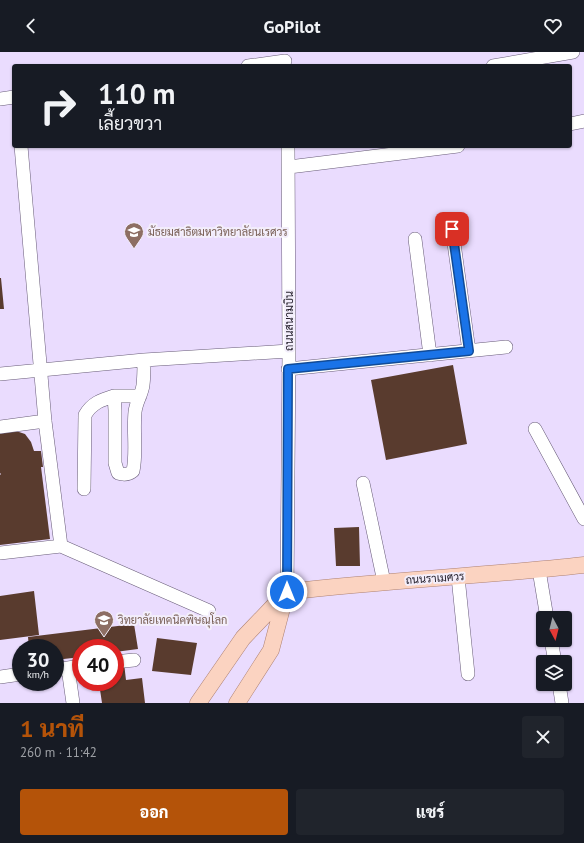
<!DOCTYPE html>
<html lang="th">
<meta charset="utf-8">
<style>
:root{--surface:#171b24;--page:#20242c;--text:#f1f3f6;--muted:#9ea1a6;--accent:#b45309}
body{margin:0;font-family:"PT Sans",Sarabun,sans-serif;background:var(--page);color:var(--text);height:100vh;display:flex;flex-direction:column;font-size:15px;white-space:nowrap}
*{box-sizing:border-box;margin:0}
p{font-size:13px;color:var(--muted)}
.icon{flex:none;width:22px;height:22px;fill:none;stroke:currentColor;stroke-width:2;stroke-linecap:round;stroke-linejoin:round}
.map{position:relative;height:651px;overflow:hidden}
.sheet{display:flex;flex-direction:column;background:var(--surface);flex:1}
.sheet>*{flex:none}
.hud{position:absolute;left:12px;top:12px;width:560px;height:84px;border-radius:4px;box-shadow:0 1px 3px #0004;background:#171b24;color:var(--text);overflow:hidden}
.needle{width:26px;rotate:173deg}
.fabs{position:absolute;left:536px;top:559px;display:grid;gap:8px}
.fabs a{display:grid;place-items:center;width:36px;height:36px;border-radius:4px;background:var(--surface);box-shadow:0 1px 3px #0004;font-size:20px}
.speed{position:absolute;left:12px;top:587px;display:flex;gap:8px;font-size:20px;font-weight:700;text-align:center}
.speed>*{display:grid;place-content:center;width:52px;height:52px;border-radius:50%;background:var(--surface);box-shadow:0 1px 3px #0004;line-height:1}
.speed small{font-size:10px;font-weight:400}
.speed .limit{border:6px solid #d22;background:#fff;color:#111}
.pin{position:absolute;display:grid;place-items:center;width:34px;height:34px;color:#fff;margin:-17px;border-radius:8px;box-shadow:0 2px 6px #0006}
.me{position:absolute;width:44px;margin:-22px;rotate:0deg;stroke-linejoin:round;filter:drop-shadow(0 0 3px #0008)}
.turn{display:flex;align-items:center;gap:14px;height:84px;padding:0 20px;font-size:18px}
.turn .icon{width:52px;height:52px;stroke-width:2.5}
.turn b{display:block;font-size:28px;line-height:34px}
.round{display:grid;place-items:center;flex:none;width:42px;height:42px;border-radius:4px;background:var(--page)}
.overview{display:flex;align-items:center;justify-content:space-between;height:68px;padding:0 20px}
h1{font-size:24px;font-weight:800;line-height:30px;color:var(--accent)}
.cta{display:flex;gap:8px;margin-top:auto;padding:8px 20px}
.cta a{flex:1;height:46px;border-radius:4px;background:var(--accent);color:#fff;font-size:16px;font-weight:800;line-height:46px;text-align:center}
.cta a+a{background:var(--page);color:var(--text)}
header{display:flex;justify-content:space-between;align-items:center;height:52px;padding:0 20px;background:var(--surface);font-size:18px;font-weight:800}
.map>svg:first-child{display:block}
</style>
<header><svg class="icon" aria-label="back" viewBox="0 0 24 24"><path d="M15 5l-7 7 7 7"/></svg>GoPilot<svg class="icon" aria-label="heart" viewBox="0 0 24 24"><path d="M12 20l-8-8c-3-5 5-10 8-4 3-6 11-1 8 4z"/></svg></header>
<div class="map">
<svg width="584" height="651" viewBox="0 0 584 651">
<rect width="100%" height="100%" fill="#eadcfe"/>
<path fill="#593b2e" d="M0 226H1L4 257H0Z
M453 313 467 392 386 408 371 328Z
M16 379 25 382 31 390 34 399H41L43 415H41L50 487 0 493V423L1 422 0 421V380Z
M359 475 360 514H336L334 476Z
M34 539 39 583 0 588V544Z
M134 572 138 597 115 600V596H81V605L55 608V596H29L28 585Z
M157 586 197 591 191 623 152 619Z
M115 603H123L126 628 142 626 145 651H102L99 631 115 630Z"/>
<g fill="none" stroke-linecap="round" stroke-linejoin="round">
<g stroke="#685c78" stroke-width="14">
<path id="minor" d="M248 14 285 9
M493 14 573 0
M0 47 14 45
M570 72 584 69
M21 94 45 369 61 494
M289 115 458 94
M452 177 469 299
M415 187 430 303
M288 317 506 295
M0 322 144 308 289 299
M140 344H114L115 358V411L118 421C124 423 128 423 133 419 137 400 133 380 135 360 136 350 142 342 143 333 144 325 144 316 144 308
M0 375 45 369
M535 377 584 467
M363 431 384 530
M84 437 85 363C92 351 101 348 114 344
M0 501 61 494 209 559
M539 518 547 566
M458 525 468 622
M287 540 289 299 288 94
M551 588 555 610
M124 609 134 608
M68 616 73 651
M55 618 81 614
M0 625 21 622
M559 632 562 651"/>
</g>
<g stroke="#ae8272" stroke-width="17">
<path id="major" d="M198 651 243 586 287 540C386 528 485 524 584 513
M237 651 271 598 286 541"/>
</g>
<use href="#minor" stroke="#fff" stroke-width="13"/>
<use href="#major" stroke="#fbd3c1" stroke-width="16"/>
</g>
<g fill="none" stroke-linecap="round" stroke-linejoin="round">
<g stroke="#114b97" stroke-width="10">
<path id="route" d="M287 540 288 317 469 299 452 177"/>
</g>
<use href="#route" stroke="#1a73e8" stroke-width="7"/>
</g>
<defs>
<g id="school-pin" transform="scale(1)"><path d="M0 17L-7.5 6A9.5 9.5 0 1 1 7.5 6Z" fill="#8d6e63" stroke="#f3eefb"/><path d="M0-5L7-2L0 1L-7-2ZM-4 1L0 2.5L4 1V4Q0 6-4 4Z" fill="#fff"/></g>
</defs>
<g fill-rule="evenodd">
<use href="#school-pin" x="134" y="180"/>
<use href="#school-pin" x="104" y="568"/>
</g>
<g text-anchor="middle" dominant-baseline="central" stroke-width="4" stroke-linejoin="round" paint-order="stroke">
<g font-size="11" fill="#785e54" stroke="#f3eefb" text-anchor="start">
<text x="148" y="180">มัธยมสาธิตมหาวิทยาลัยนเรศวร</text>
<text x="118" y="568">วิทยาลัยเทคนิคพิษณุโลก</text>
</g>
<g font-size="11" fill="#25202c" stroke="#f3eefb">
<text transform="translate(289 269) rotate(-90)">ถนนสนามบิน</text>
<text transform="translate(435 526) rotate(-4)">ถนนราเมศวร</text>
</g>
</g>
</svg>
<div class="fabs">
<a><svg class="needle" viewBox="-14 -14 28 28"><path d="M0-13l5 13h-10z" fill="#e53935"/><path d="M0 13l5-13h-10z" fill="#9ea1a6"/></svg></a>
<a><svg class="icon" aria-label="layers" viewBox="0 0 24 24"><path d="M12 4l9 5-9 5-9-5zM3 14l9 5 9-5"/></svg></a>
</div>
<div class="speed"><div>30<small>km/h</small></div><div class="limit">40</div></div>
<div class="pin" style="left:452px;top:177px;background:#d93025"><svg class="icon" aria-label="arrive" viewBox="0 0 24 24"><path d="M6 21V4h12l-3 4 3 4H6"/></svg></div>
<svg class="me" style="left:287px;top:540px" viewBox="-20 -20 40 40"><circle r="17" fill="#1a73e8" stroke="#fff" stroke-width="3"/><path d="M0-11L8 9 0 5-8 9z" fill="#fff"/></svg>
<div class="hud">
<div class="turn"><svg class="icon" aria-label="right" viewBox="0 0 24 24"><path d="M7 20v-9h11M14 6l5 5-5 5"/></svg><div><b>110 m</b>เลี้ยวขวา</div></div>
</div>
</div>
<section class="sheet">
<div class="overview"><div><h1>1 นาที</h1><p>260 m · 11:42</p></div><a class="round"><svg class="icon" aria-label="close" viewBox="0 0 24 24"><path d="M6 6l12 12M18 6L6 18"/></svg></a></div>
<div class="cta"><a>ออก</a><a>แชร์</a></div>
</section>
